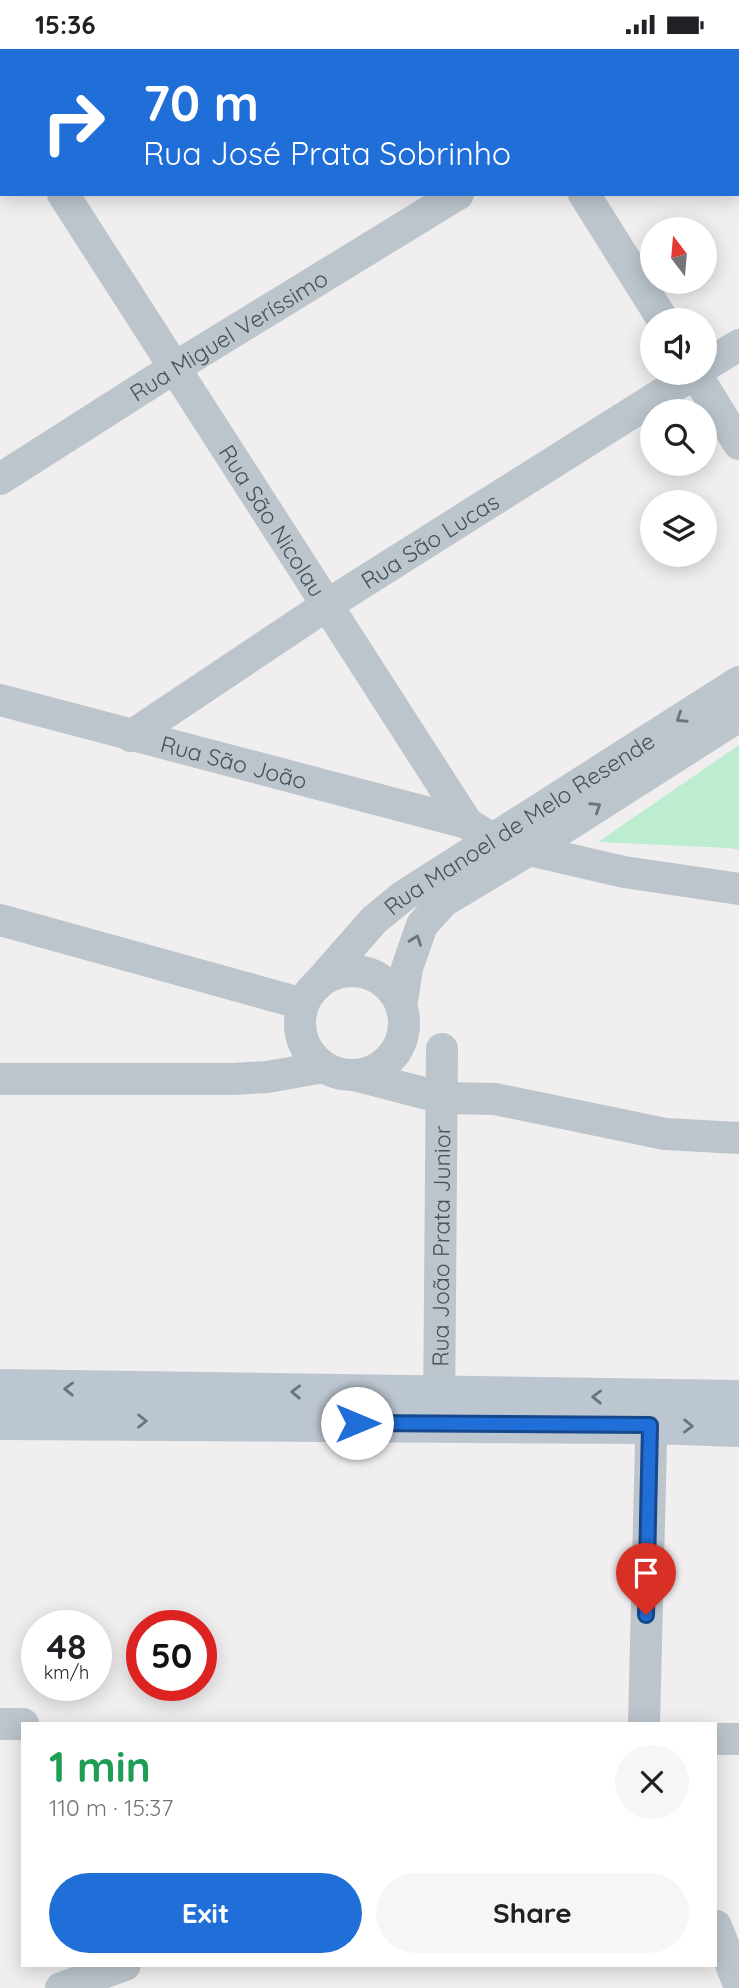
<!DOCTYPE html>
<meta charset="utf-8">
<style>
:root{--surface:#fff;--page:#f6f6f6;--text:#202124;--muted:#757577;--accent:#206ed8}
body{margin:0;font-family:Quicksand,sans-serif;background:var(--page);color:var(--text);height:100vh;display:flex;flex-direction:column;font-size:26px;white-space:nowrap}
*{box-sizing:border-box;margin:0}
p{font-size:23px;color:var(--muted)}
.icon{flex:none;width:38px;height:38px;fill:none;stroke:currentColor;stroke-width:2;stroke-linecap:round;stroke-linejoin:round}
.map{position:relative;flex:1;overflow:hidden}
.panel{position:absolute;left:21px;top:1673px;width:696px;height:245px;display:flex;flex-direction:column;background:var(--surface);border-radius:0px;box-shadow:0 4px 18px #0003}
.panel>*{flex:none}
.top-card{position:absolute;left:0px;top:0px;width:740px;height:147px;box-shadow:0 4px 18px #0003;background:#206ed8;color:#fff;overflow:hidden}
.needle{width:46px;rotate:344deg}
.fabs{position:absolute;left:640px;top:168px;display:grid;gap:14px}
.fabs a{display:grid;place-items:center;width:77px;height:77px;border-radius:50%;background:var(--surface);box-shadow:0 4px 18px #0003;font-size:35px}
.speed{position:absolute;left:21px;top:1561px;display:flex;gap:14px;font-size:35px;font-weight:700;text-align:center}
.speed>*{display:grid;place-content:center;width:91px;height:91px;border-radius:50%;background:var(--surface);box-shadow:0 4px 18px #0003;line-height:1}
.speed small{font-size:18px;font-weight:400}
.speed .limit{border:10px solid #d22;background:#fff;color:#111}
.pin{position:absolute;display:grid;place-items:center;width:60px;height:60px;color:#fff;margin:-72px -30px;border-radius:50% 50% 50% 0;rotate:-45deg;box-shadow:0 0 7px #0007}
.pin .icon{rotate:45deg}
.me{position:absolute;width:77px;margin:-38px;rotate:90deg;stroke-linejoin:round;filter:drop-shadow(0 0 5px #0008)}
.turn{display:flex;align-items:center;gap:24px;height:147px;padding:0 28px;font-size:32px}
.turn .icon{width:91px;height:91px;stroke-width:2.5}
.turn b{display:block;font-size:49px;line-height:60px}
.round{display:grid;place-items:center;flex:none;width:74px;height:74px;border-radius:37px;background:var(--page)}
.overview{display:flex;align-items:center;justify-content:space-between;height:119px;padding:0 28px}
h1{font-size:42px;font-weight:700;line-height:52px;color:#1e9e55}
.primary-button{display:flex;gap:14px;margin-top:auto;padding:14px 28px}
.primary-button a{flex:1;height:80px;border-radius:42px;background:var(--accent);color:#fff;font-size:28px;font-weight:700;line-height:80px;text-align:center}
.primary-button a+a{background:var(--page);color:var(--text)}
.status{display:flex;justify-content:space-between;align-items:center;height:49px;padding:0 35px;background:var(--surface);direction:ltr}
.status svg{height:19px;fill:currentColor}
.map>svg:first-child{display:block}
</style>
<div class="status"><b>15:36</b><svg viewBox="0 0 49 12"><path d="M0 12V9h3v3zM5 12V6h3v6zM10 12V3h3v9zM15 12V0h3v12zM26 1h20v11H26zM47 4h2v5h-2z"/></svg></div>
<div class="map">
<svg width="739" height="1939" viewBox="0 0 739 1939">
<rect width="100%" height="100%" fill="#f0eeee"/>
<path fill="#bdedd0" d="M739 696V801L729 799 598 793Z"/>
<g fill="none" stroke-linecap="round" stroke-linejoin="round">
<g stroke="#bcc5cc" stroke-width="32">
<path d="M492 0 493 2"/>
<path d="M116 2 119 0"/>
<path d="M683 2 686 0"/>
<path d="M0 46 2 49"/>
<path d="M0 77 2 76"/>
<path id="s1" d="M63 145 467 774 492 790 529 801 624 823 739 840"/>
<path d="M584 145 663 271"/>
<path d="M705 317 739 296"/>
<path d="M695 324 739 395"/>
<path id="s2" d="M0 430 174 319 458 145"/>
<path id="s3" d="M0 651 467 774"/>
<path id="s4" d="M131 687 327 556 695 324"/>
<path d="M0 871 303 955"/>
<circle cx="352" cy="974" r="52"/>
<path id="s5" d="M317 936 374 871 402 848 739 633"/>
<path d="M401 958 407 919 422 876 444 852 529 801 739 667"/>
<path d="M354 1026 443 1049 495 1050 665 1085 739 1089"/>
<path d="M0 1030H233L267 1028 324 1018"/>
<path id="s6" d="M439 1370 442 1000"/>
<path d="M0 1675H23"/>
<path d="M644 1675 652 1354"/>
<path d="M716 1690H739"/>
<path d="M716 1877 739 1936"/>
<path d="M61 1939 125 1916"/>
</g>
<path stroke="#bcc6d1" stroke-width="38" d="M0 1339 739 1350
M0 1372 650 1376 739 1379"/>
</g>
<defs><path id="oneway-chevron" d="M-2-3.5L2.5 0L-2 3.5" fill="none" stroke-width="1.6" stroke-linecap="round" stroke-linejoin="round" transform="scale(1.75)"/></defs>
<g stroke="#6a747c">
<use href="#oneway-chevron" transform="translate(681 669) rotate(147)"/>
<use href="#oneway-chevron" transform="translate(596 758) rotate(-33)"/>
<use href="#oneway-chevron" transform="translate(416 891) rotate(-70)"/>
</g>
<g stroke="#6a747e">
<use href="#oneway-chevron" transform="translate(69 1340) rotate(-179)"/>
<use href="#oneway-chevron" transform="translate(296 1343) rotate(-179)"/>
<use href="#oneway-chevron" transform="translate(597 1348) rotate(-179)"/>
<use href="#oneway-chevron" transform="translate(142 1372)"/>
<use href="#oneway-chevron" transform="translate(688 1377) rotate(1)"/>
</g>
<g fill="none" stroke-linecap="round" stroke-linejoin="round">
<g stroke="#15488c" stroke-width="18">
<path id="route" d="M357 1374 650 1376 646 1566"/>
</g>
<use href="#route" stroke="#206ed8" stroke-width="12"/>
</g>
<g text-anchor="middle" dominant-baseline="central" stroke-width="5" stroke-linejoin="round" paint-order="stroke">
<g font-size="23" fill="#47515a" stroke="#fff">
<text stroke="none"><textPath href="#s2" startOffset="270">Rua Miguel Veríssimo</textPath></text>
<text stroke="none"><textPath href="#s1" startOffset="388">Rua São Nicolau</textPath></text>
<text stroke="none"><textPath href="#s4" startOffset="357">Rua São Lucas</textPath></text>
<text stroke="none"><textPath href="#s3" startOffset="242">Rua São João</textPath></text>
<text stroke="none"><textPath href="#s5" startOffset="261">Rua Manoel de Melo Resende</textPath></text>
<text stroke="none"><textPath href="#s6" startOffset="173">Rua João Prata Junior</textPath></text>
</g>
</g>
</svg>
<div class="fabs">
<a><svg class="needle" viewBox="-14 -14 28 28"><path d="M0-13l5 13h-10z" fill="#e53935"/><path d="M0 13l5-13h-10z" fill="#757577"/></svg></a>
<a><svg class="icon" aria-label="sound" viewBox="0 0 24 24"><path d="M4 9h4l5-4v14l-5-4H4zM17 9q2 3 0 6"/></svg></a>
<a><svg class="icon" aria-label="search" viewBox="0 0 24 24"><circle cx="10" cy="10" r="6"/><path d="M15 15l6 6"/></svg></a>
<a><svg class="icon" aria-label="layers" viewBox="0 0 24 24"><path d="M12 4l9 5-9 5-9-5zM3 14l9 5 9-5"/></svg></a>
</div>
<div class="speed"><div>48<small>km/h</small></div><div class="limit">50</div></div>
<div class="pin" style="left:646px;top:1566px;background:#d93025"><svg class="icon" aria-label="arrive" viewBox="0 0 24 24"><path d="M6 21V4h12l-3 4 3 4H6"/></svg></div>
<svg class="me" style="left:357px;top:1374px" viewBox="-20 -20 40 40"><circle r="19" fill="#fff"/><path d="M0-13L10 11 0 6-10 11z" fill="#206ed8"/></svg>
<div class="top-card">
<div class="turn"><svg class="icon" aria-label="right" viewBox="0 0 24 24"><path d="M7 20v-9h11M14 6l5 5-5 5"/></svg><div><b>70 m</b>Rua José Prata Sobrinho</div></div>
</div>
<section class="panel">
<div class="overview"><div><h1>1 min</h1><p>110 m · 15:37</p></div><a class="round"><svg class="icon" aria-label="close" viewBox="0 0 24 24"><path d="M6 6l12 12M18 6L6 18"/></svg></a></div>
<div class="primary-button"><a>Exit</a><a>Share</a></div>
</section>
</div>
